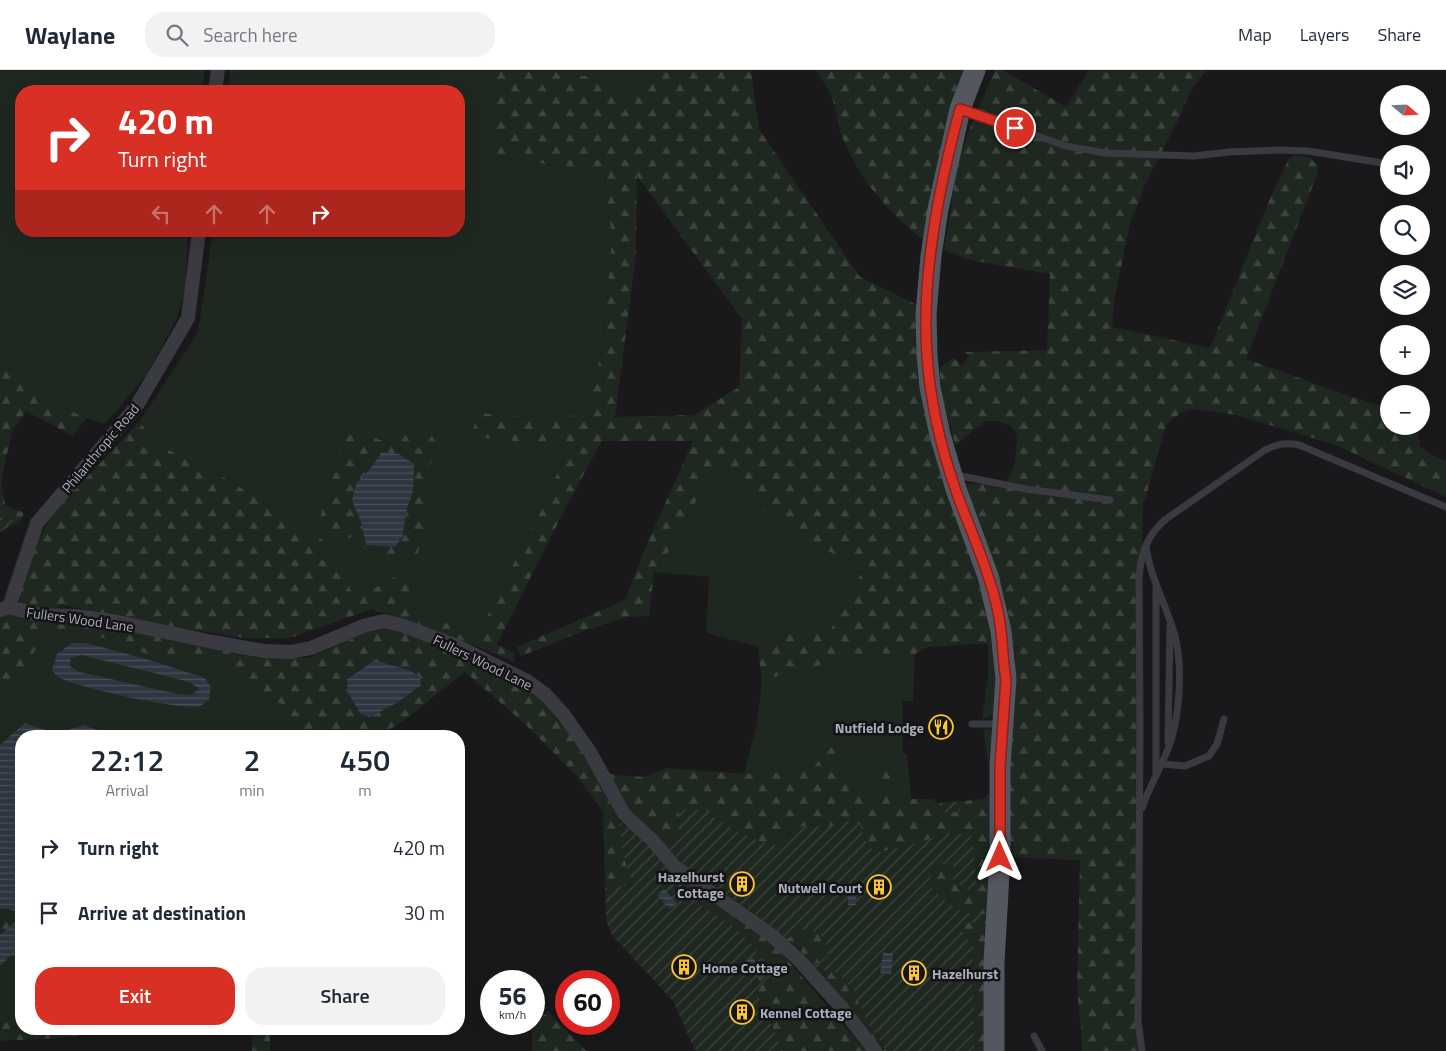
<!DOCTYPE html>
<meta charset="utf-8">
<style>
:root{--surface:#fff;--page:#f2f2f3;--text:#1f2937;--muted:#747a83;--line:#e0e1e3;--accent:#d93025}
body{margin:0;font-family:"Titillium Web",sans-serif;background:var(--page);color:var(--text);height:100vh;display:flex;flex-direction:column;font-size:19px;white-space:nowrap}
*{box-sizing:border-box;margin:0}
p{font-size:16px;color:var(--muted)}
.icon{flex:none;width:28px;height:28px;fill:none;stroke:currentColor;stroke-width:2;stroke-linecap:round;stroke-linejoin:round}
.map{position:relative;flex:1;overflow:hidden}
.drawer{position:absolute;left:15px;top:660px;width:450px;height:305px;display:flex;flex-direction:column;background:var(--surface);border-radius:20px;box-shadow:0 5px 20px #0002}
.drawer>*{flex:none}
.banner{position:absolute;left:15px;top:15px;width:450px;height:152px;border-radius:20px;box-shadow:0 5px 20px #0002;background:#d93025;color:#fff;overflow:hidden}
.needle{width:32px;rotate:109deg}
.buttons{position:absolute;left:1380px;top:15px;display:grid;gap:10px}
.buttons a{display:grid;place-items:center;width:50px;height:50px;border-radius:50%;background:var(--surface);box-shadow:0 5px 20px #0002;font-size:25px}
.speed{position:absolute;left:480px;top:900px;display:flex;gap:10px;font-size:25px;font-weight:700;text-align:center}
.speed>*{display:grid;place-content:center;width:65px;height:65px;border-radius:50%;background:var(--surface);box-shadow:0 5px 20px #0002;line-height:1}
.speed small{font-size:12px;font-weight:400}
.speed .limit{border:8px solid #d22;background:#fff;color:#111}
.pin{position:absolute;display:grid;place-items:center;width:42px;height:42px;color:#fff;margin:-21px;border:2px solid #fff;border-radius:50%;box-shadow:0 1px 5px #0007}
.me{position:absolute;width:55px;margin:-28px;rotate:0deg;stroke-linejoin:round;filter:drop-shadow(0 0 4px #0008)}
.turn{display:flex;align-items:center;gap:18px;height:105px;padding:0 20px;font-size:22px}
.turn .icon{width:65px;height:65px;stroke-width:2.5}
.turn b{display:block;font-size:35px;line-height:42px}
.lanes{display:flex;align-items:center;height:48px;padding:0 20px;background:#0003;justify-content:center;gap:25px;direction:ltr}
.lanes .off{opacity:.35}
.eta{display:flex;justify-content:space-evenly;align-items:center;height:85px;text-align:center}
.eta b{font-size:30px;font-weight:600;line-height:35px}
.action{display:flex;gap:10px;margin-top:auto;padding:10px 20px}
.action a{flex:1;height:58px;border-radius:20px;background:var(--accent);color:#fff;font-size:20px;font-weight:600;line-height:58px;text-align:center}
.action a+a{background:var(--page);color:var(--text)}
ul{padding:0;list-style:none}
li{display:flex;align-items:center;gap:15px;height:65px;padding:0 20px}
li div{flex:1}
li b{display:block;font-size:19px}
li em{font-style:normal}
header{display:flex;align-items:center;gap:30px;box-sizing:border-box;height:70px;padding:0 25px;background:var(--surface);border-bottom:1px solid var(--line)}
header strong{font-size:24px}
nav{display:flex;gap:28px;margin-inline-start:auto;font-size:18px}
.search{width:350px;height:45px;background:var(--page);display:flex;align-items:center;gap:12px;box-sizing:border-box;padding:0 18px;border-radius:20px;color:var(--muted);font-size:19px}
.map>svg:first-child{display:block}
</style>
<header>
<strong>Waylane</strong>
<div class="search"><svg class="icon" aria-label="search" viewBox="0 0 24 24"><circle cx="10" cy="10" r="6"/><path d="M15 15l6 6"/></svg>Search here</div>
<nav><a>Map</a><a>Layers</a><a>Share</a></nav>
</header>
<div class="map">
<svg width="1446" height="981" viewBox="0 0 1446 981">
<defs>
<pattern id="forest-firs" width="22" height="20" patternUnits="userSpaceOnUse" patternTransform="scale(1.25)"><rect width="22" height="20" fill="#1e2720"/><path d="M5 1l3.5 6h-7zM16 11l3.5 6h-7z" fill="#3c443e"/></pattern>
<pattern id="garden-furrows" width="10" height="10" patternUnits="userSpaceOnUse" patternTransform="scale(1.25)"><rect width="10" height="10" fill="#1e2720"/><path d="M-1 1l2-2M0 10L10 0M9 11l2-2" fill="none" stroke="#3c443e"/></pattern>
<pattern id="water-rules" width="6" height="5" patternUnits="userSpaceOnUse" patternTransform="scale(1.25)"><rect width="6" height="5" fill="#2e3741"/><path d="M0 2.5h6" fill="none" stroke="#4a515a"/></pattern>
</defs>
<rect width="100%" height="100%" fill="#19191c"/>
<path fill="#1e2720" d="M0 0H205L202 21H21V161H188L185 222 176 250 146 306 105 354 86 348 40 325 0 291Z
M230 0H478L494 7 491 85 605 104 612 171 602 276 588 345 529 347 478 344 472 367 569 376 548 425 477 566 416 540 409 512 356 529 323 470 229 410 153 372 140 351 198 262 213 161H459V21H228Z
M553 0H643L644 20 626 28 594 6 561 5Z
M719 389 770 449 863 499 831 559 778 563 758 577 706 563 709 507 654 502 669 481Z
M63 560H83L118 574 185 586 223 590 248 620 270 627 283 636 286 666H21V936L14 946 0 956V629L4 628 46 563Z
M991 561 997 578 995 645 982 649 988 606V573H990Z
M871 582 910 587 915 584 913 631H902L903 684H907L911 729H895L890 705 876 704 877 729 860 727 846 715 835 692 839 678H827L815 696 777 703 744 704 757 653 762 610Z
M983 658 995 660 992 719Z"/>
<path fill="url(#forest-firs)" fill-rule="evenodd" d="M478 0H553L561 5 594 6 626 28 644 20 643 0H751L759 59 860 207 921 237 969 476 991 560 990 573 928 577 910 587 871 582 762 610 758 577 778 563 831 559 863 500 770 449 719 389 669 481 654 502 649 546 626 547 578 563 521 586 517 577 625 530 644 481 693 371H602L567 435 497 574 513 582 514 592 451 566 372 539 290 568H245L140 552 64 535 50 539 21 536C14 520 44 458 53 443L140 351 153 372 229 410 323 470 356 529 400 504 409 512 416 540 477 566 548 425 569 376 471 367 478 343 529 347 588 345 602 276 612 171 605 104 491 85 494 7ZM637 106 742 249 739 317 694 345 615 347 636 184Z
M816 0H966L926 172C888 143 858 108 841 64 837 52 836 39 832 27 828 18 821 9 816 0Z
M995 0H1003L1066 37 1089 0H1207L1191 20 1178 50 1145 115 1130 154 1115 226 1112 257 1210 278 1269 131 1288 90 1294 85 1310 88 1317 95 1318 102 1246 289 1349 326 1389 338V356H1417L1420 376 1433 386 1446 391V427L1336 375 1236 345 1197 339 1187 340 1175 347 1166 355 1143 436 1140 570 1138 981H1082V965L1077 921 1080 790 1000 787 1003 596 1016 590 1009 545 1002 542 964 414 1004 413 1010 406 1015 392 1017 365 1010 355 997 351H985L955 376 943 327 939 298 954 288 962 295 969 287 965 282 1047 280 1050 204 970 190 944 180 957 98 967 65Z
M0 291 40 325 86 348 73 366 26 341 12 362 1 411 5 435 24 443 20 452 0 447Z
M358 361 380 370 401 371 409 361 430 363 440 378 424 404 430 437 418 483 399 493 378 491 352 467 337 472 319 456 327 413 346 367ZM382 382 413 421 395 477 366 475 361 451 352 431 356 414 371 398Z
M16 543 89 553 280 588H308L370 561 389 556 420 567 515 612 545 632 566 656 588 690 619 751 623 783 632 815 605 818 603 742 578 707 526 655 465 602 402 652 378 666H286L283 636 270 627 248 620 223 590 185 586 178 594 118 574 83 560H63L46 564 4 628 0 629V544ZM361 598 348 623 347 609Z
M827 678H840L835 692C845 713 851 728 877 729L876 704 879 684H891L897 692 890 705 895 729H933L944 742H959L964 731 984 729 992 719 987 844C958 847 949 833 928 815L935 795 950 794 955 799 975 791 970 764 945 763 921 772 880 782 868 777 860 755 842 749 829 757 810 754 788 763 780 776 761 772 726 755 705 740 679 739 678 765 669 780 630 742 609 704 644 707 667 698 744 704 777 703 815 696Z
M679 809 755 860 776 877 866 981H783L756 920 699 834 676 816Z
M2 838 15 841 16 851 0 865V839Z
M963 852 989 854 988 981H974V933L971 908 974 879 962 861Z
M802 860 819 862 830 885 813 896 799 879 786 869Z
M816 899 837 903 853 919 868 954 887 981H880Z
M21 936V959H130L61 968 0 971V956L14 946Z
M548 941 586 981H532V958Z
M252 959H270V981H252Z"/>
<path fill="url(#garden-furrows)" d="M0 447 20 452 0 462Z
M964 731 959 742H944L937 733Z
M679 739 705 740 726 755 761 772 780 776C793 754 806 753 829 757L842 749 860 755 868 777 880 782 921 772 945 763 971 764 975 791 976 818 967 820 953 809 955 799 950 794 935 795 928 815C949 833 958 847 987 844L989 854 963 852 962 861 974 879 971 908 974 933V981H887L868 954 853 919 837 903 816 899 813 896 830 884 819 862 802 860 786 869 749 840 677 790 669 780 678 765Z
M619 751 641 765 665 796 679 809 676 817 699 834 735 858 753 876 772 905 756 921 783 981H697L694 978 673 931 612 865 606 851 605 818 632 815 623 783Z"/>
<path fill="url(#water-rules)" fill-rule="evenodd" d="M382 382 399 384 414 394 413 421 407 439 402 467 395 477 366 475 361 451 352 431 356 414 371 398Z
M72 573H86L146 589 205 608 211 617 209 629C206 631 203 635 200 636 187 642 68 616 57 606 55 604 54 602 52 600L57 584ZM82 585 189 612 199 619 191 625 178 624 79 602 70 596 71 588Z
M375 590 411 601 420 607 421 615 398 632 370 647 361 644 348 623 347 609Z
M25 653 57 664 83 655 103 662 102 666H21V888L11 885 0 896V865L16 851 15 841 2 838 0 839V675Z
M849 817 857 818 856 835H848Z
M664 819 677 833 670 839 657 825Z
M883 882 893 884 891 904 880 903Z
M752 887 767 905 760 911 745 893Z"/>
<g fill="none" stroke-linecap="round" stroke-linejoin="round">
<path stroke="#3a3a41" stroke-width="7" d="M963 40 1066 76 1105 83 1194 86 1229 82 1280 80 1308 81 1389 94
M956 405 1026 419 1110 430
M972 654H1000
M1168 672 1170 556
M1161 694 1185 696 1209 686 1217 674 1224 649
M1156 703V518
M1142 738C1149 718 1160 699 1168 679 1180 648 1183 599 1175 566 1167 536 1150 508 1146 476
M1034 966 1042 981
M1142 981 1138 951 1140 661 1139 507C1141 483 1147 465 1166 449L1265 380C1277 374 1286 372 1299 375L1446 437"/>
<path stroke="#3a3a41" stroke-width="14" d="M215 21 218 0
M9 537 37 453 136 337 188 248 199 161
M0 540 9 537 40 545 75 546 113 551 213 572 264 581 291 582 311 578 366 555 384 551 401 555 455 575 527 611 545 624 564 645 590 682 624 744 653 771 675 797 770 864 798 889 842 938 875 981"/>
<path stroke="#555760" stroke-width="21" d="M975 0 960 39 938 139 931 186 926 244 927 285 930 317 940 365 956 419 988 506 1001 561 1006 609 1000 696V787L994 892V981"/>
</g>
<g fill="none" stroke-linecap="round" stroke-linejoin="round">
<g stroke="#8d1f18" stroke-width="12">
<path id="route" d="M1000 787V696L1006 610C1003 593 1003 577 1001 561 999 542 994 523 988 506 979 477 966 449 956 421 941 378 930 330 927 285 921 205 939 116 960 39L1015 58"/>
</g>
<use href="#route" stroke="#d93025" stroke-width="9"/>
</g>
<defs>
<g id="restaurant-ring" transform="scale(1.25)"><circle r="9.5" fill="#141417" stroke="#fec62e" stroke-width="1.5"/><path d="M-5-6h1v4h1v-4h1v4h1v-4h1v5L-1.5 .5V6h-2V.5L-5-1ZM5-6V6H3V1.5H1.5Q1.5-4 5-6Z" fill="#fec62e"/></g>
<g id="building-ring" transform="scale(1.25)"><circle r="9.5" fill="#141417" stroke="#fec62e" stroke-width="1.5"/><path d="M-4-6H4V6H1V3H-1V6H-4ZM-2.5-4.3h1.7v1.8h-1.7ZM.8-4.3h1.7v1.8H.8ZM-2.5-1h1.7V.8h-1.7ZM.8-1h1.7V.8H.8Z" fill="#fec62e"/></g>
</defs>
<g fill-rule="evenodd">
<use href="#restaurant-ring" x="941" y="657"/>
<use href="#building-ring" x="742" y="814"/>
<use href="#building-ring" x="879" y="817"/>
<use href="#building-ring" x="684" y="897"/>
<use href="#building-ring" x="914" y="903"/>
<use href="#building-ring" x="742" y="942"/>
</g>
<g text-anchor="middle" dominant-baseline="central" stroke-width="5" stroke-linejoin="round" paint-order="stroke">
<g font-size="14" fill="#abafbc" stroke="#141417">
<text transform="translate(100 378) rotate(-50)">Philanthropic Road</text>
<text transform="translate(80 549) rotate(8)">Fullers Wood Lane</text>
<text transform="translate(483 592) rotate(26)">Fullers Wood Lane</text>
</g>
<g font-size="14" font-weight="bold" fill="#abafbc" stroke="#141417" text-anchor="end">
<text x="924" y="657">Nutfield Lodge</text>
<text x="724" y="806">Hazelhurst<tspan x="724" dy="16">Cottage</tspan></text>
<text x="862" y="817">Nutwell Court</text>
<text x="702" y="897" text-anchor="start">Home Cottage</text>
<text x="932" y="903" text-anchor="start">Hazelhurst</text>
<text x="760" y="942" text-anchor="start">Kennel Cottage</text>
</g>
</g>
</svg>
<div class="buttons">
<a><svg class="needle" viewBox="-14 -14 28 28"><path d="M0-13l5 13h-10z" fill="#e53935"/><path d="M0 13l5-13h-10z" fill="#747a83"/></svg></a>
<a><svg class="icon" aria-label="sound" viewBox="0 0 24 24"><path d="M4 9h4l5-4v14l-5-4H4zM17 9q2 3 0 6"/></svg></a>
<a><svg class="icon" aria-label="search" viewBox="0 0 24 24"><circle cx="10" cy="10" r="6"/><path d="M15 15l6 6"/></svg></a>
<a><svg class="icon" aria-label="layers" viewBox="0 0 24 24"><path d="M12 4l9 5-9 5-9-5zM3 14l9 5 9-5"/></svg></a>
<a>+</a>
<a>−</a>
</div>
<div class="speed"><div>56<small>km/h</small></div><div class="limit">60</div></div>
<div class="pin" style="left:1015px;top:58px;background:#d93025"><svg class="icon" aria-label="arrive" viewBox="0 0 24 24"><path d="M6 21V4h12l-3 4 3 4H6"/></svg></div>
<svg class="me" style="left:1000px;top:787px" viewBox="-20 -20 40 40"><path d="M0-17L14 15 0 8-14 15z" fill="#d93025" stroke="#fff" stroke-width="4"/></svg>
<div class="banner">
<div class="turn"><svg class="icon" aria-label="right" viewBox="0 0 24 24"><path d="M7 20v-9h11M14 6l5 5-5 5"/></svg><div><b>420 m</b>Turn right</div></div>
<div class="lanes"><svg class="icon off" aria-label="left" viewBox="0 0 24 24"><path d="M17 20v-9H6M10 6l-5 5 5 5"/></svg><svg class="icon off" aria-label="ahead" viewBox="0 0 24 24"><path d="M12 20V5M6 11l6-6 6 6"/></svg><svg class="icon off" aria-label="ahead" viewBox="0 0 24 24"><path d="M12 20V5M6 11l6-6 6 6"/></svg><svg class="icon" aria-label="right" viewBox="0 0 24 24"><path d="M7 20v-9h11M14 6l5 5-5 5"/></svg></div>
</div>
<section class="drawer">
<div class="eta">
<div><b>22:12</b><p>Arrival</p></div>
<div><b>2</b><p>min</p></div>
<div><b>450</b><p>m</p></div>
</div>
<ul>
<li><svg class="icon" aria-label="right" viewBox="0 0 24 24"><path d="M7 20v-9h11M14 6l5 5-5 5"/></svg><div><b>Turn right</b></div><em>420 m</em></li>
<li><svg class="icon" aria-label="arrive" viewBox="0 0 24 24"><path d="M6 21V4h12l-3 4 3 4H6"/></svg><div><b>Arrive at destination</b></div><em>30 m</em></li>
</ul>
<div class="action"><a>Exit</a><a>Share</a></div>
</section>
</div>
